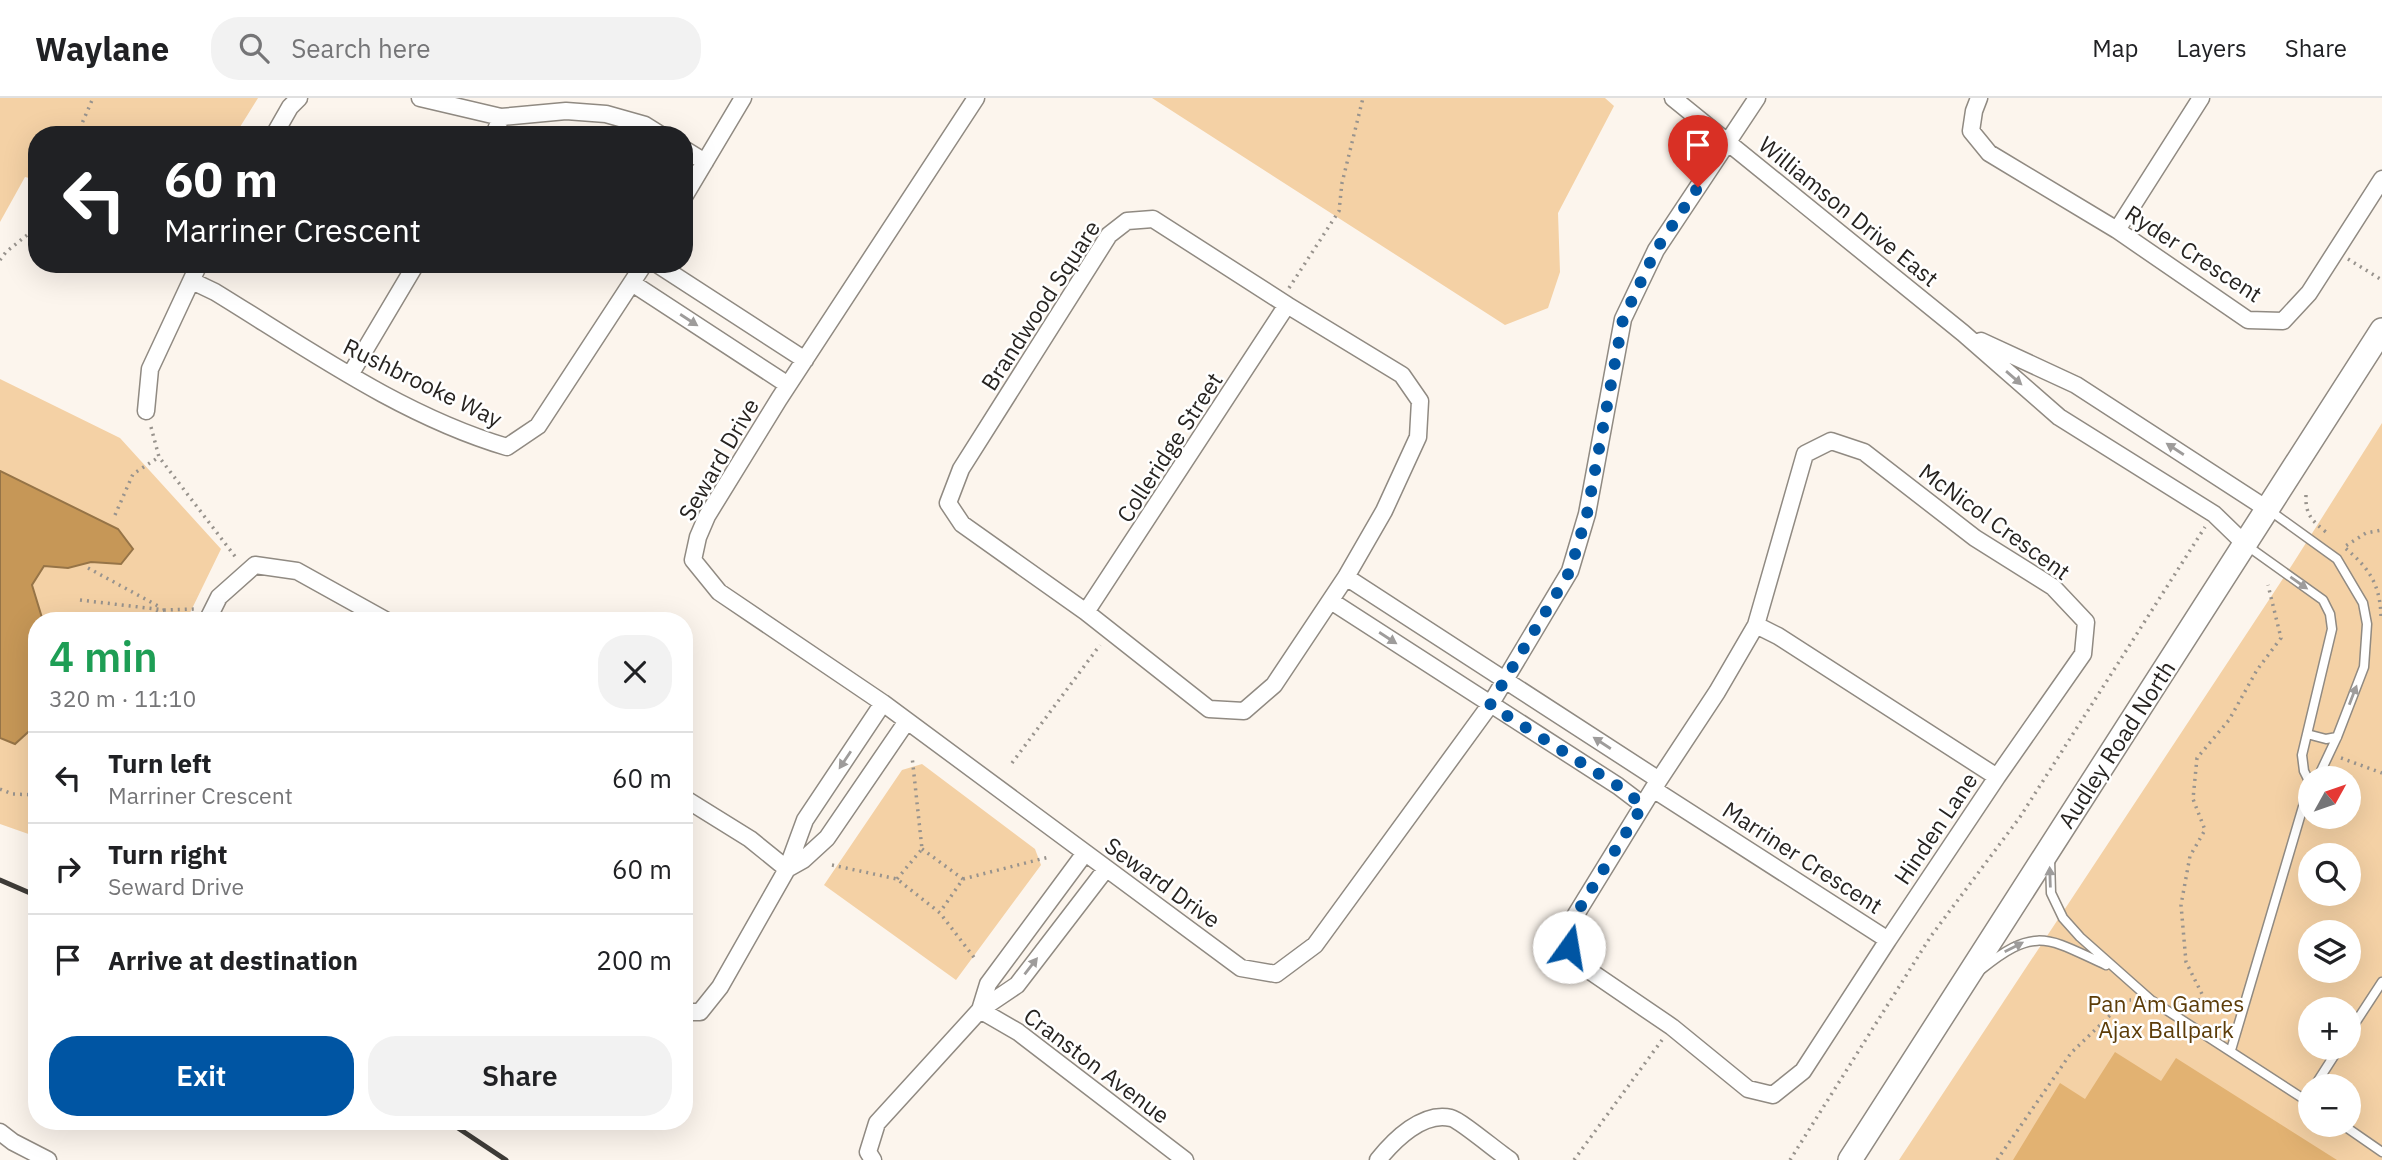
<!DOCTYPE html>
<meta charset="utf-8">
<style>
:root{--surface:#fff;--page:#f2f2f2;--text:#202124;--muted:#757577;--line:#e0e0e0;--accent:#0055a3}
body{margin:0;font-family:"IBM Plex Sans",sans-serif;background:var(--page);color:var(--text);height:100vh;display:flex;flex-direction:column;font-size:26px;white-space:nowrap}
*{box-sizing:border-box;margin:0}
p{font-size:23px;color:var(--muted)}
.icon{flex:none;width:38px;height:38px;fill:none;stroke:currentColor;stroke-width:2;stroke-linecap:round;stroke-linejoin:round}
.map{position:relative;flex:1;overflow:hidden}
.panel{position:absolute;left:28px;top:514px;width:665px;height:518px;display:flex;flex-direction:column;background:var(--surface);border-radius:28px;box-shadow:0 7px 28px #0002}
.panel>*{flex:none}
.banner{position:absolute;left:28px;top:28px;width:665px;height:147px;border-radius:28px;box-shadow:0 7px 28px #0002;background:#202124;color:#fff;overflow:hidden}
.needle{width:46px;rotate:50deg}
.buttons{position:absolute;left:2298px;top:668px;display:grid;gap:14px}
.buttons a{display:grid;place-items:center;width:63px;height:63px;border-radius:50%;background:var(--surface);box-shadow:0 7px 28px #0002;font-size:35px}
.pin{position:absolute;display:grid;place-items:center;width:60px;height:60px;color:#fff;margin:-72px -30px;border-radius:50% 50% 50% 0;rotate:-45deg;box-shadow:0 0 7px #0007}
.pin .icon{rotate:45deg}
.me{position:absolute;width:77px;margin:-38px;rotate:13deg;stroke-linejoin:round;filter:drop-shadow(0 0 5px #0008)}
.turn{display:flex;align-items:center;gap:24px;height:147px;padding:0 21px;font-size:32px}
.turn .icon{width:91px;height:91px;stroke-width:2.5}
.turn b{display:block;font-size:49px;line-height:60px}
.round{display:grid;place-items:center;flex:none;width:74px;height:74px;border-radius:28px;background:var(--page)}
.overview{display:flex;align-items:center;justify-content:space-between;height:119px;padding:0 21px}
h1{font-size:42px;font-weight:600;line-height:52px;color:#1e9e55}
.cta{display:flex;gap:14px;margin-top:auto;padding:14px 21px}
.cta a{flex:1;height:80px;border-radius:28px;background:var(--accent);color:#fff;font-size:28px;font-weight:600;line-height:80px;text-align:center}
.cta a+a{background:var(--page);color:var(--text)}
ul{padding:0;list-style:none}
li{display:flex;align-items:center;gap:21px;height:91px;padding:0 21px;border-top:2px solid var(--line)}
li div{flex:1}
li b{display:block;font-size:26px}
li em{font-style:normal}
header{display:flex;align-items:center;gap:42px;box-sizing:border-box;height:98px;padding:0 35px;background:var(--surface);border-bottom:2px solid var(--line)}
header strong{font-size:33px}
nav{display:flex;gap:38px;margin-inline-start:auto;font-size:24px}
.search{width:490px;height:63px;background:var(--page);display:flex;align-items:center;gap:18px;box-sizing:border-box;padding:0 24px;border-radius:28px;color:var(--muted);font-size:26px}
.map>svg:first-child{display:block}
</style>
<header>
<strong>Waylane</strong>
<div class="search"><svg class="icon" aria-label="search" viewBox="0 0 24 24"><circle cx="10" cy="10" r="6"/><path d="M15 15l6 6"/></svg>Search here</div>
<nav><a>Map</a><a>Layers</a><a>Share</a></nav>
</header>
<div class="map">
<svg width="2382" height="1062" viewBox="0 0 2382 1062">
<rect width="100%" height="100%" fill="#fcf5ed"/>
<path fill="#f4d1a5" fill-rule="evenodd" d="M0 0H258L235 37H37V82L25 79 0 124Z
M1152 0H1605L1614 8 1558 115 1560 174 1548 210 1505 227Z
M0 281 120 340 221 451 186 523H37V739L0 726Z
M2382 325V1062H1899L2292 467ZM2310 681H2348V719H2310ZM2310 758H2348V796H2310ZM2310 835H2348V873H2310ZM2310 912H2348V950H2310ZM2310 989H2348V1027H2310Z
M922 666 1035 751 1041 767 956 882 824 787 902 672Z"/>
<path fill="#c69757" stroke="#967447" stroke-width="2" d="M0 373 118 431 133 451 121 466 91 464 68 470 44 468 32 487 43 523H37V626L15 646 0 640Z"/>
<path fill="#e2b272" d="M2115 954 2161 983 2176 960 2337 1062H2013L2060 985 2085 1001Z"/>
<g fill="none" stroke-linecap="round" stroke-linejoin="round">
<g stroke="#908a82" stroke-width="11">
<path id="lane" d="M2269 412 2337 461 2363 505 2367 526 2364 569 2337 639 2320 675 2314 681
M2246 447 2323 502 2330 516 2332 531 2302 657 2304 673 2310 685
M2307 636 2326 641 2337 639
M2050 761 2051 795 2063 820 2080 839 2151 902 2310 1005
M1982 871C2036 827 2049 841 2106 867
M2348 936 2382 884
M2231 952 2310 685
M2314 989 2339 950
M2343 1027 2382 1054"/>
</g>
<g stroke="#908a82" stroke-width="19">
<path id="street" d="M420 0 501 19 566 13 606 16 645 27 661 37
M976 0 779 301 707 418 698 439 693 462 719 494 883 605 1241 870 1276 876 1315 847 1490 607 1570 473 1587 416 1623 221 1656 152 1757 0
M1673 0 1963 235 2059 319 2214 416 2244 445
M1979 0 1974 13 1971 33 1989 55 2117 132 2248 222 2283 223 2309 195 2382 81
M274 37 290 9 299 0
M494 37 501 19
M684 51 705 64
M684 99 743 0
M1153 121 1287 207 1402 277 1420 303 1418 339 1384 413 1346 479 1274 587 1244 613 1209 611 1086 514 962 426 948 405 961 371 1109 137 1127 123Z
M2117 132 2201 0
M657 166 805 262
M192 183 215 194C308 251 402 318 507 349L538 328 644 166
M632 185 788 287
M1981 243 2076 287 2267 411
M350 277 416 166
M146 313 150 271 199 166
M1346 479 1659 682
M1331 503 1618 688 1643 707
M1086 514 1287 207
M207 523 219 499 255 467 297 473 387 523
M1653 691 1888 842 1803 973 1773 997 1748 991 1672 929 1584 869 1569 849 1575 818 1653 691 1717 594 1756 527 1805 356 1831 343 1864 354 1975 440 2053 489 2086 524 2083 556 1997 679 1778 538 1756 527
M684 700 750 741 787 771
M787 771 803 762 827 740 907 623
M1888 842 1997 679
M980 912 1018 934 1185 1062
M980 912 988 886 1085 755
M684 914H700L720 889 787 771 805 722 883 605
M0 1034 13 1044 48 1062
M873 1062 868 1054 877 1025 980 912 1017 887 1106 771
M1378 1062C1394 1042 1423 1013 1451 1020 1460 1022 1499 1055 1510 1062"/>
</g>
<g stroke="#908a82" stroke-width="26">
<path id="secondary" d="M1850 1062 2382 232"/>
</g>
<path stroke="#98938d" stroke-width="3.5" stroke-dasharray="2 5" stroke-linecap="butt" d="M77 37 93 0
M2348 161 2382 182
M0 162 6 154 37 129
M1289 190 1339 113 1342 85 1363 0
M151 329 159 359 237 461
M2306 397C2305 416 2312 423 2326 434
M115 417 133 376 159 359
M88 470 160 509
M80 502 164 512 129 523
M2381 518C2380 485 2368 469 2344 449L2366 435 2382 432
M155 523 164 512 196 511
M2341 660 2382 675
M1012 665 1100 547
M0 691 12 696 37 697
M922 751 963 781 940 814
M832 767 897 781 940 815 976 862
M897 781 922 751 912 658
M963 781 1049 759
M2177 902H2205L2186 864 2181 807 2190 758 2205 732 2193 701 2197 660 2229 622 2257 572 2281 540 2268 487
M1574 1062 1662 942
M1790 1062 1931 838 2020 719 2205 429
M1997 1062 2071 955 2126 902H2131"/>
<use href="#lane" stroke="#fff" stroke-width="8"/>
<use href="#street" stroke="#fff" stroke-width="16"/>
<use href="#secondary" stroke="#fff" stroke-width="23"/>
<path stroke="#3f3c38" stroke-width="5" d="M0 782 37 798
M449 1024 506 1062"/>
</g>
<defs><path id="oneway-solid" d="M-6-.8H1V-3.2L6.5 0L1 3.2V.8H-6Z" transform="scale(1.75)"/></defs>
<g fill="#9e9c9b">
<use href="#oneway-solid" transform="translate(689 222) rotate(33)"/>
<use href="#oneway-solid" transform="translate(2014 280) rotate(41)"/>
<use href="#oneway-solid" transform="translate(2175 351) rotate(-147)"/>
<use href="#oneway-solid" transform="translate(2299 485) rotate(35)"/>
<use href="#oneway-solid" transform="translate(1388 540) rotate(33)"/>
<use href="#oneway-solid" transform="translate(2353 597) rotate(-69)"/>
<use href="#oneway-solid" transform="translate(1602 645) rotate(-147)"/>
<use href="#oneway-solid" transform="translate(845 662) rotate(124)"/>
<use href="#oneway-solid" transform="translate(2050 779) rotate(-92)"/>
<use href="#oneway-solid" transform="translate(2014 849) rotate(-27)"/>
<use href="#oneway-solid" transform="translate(1031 868) rotate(-52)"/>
</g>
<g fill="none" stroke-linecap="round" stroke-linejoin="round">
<path stroke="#0055a3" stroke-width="12" stroke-dasharray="0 21.6" d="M1569 849 1575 818 1643 707 1618 688 1490 607 1570 473 1587 416 1623 221 1656 152 1698 89"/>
</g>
<g text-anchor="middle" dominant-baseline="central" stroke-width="5" stroke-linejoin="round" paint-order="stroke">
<g font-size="23" fill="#272421" stroke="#fff">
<text transform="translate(1849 113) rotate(39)">Williamson Drive East</text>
<text transform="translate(2194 155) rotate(33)">Ryder Crescent</text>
<text transform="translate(1040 207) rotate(-57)">Brandwood Square</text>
<text transform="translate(423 284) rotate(26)">Rushbrooke Way</text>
<text transform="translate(1169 349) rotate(-57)">Colleridge Street</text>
<text transform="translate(718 361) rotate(-60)">Seward Drive</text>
<text transform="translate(1995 423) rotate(36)">McNicol Crescent</text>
<text transform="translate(2116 646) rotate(-57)">Audley Road North</text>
<text transform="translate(1935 730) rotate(-56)">Hinden Lane</text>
<text transform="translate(1803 759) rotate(33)">Marriner Crescent</text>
<text transform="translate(1163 784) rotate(36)">Seward Drive</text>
<text transform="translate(1097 967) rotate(37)">Cranston Avenue</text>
</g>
<g font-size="23" fill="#5c3c08" stroke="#fff">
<text x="2166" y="905">Pan Am Games<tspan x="2166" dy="26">Ajax Ballpark</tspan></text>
</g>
</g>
</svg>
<div class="buttons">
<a><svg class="needle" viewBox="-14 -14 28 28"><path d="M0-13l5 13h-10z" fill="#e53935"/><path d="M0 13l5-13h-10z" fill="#757577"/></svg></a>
<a><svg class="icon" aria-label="search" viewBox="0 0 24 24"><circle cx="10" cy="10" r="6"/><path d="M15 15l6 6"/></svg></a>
<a><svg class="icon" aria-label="layers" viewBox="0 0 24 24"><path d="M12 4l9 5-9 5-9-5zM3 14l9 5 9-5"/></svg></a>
<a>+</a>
<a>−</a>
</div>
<div class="pin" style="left:1698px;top:89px;background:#d93025"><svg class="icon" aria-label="arrive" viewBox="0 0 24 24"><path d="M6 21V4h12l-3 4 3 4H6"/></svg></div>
<svg class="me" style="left:1569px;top:849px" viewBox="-20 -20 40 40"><circle r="19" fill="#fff"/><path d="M0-13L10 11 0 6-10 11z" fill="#0055a3"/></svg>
<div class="banner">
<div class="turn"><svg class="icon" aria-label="left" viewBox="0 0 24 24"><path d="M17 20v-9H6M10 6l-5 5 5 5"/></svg><div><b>60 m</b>Marriner Crescent</div></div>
</div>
<section class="panel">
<div class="overview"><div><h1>4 min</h1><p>320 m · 11:10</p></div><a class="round"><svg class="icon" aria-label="close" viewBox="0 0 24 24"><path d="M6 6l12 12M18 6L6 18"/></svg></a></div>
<ul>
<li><svg class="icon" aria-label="left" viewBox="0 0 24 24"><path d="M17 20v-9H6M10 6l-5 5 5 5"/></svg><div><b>Turn left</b><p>Marriner Crescent</p></div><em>60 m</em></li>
<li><svg class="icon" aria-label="right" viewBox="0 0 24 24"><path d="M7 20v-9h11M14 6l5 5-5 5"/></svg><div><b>Turn right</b><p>Seward Drive</p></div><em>60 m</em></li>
<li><svg class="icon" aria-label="arrive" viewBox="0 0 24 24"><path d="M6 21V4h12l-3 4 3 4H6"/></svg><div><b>Arrive at destination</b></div><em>200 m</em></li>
</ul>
<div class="cta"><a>Exit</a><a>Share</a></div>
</section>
</div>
